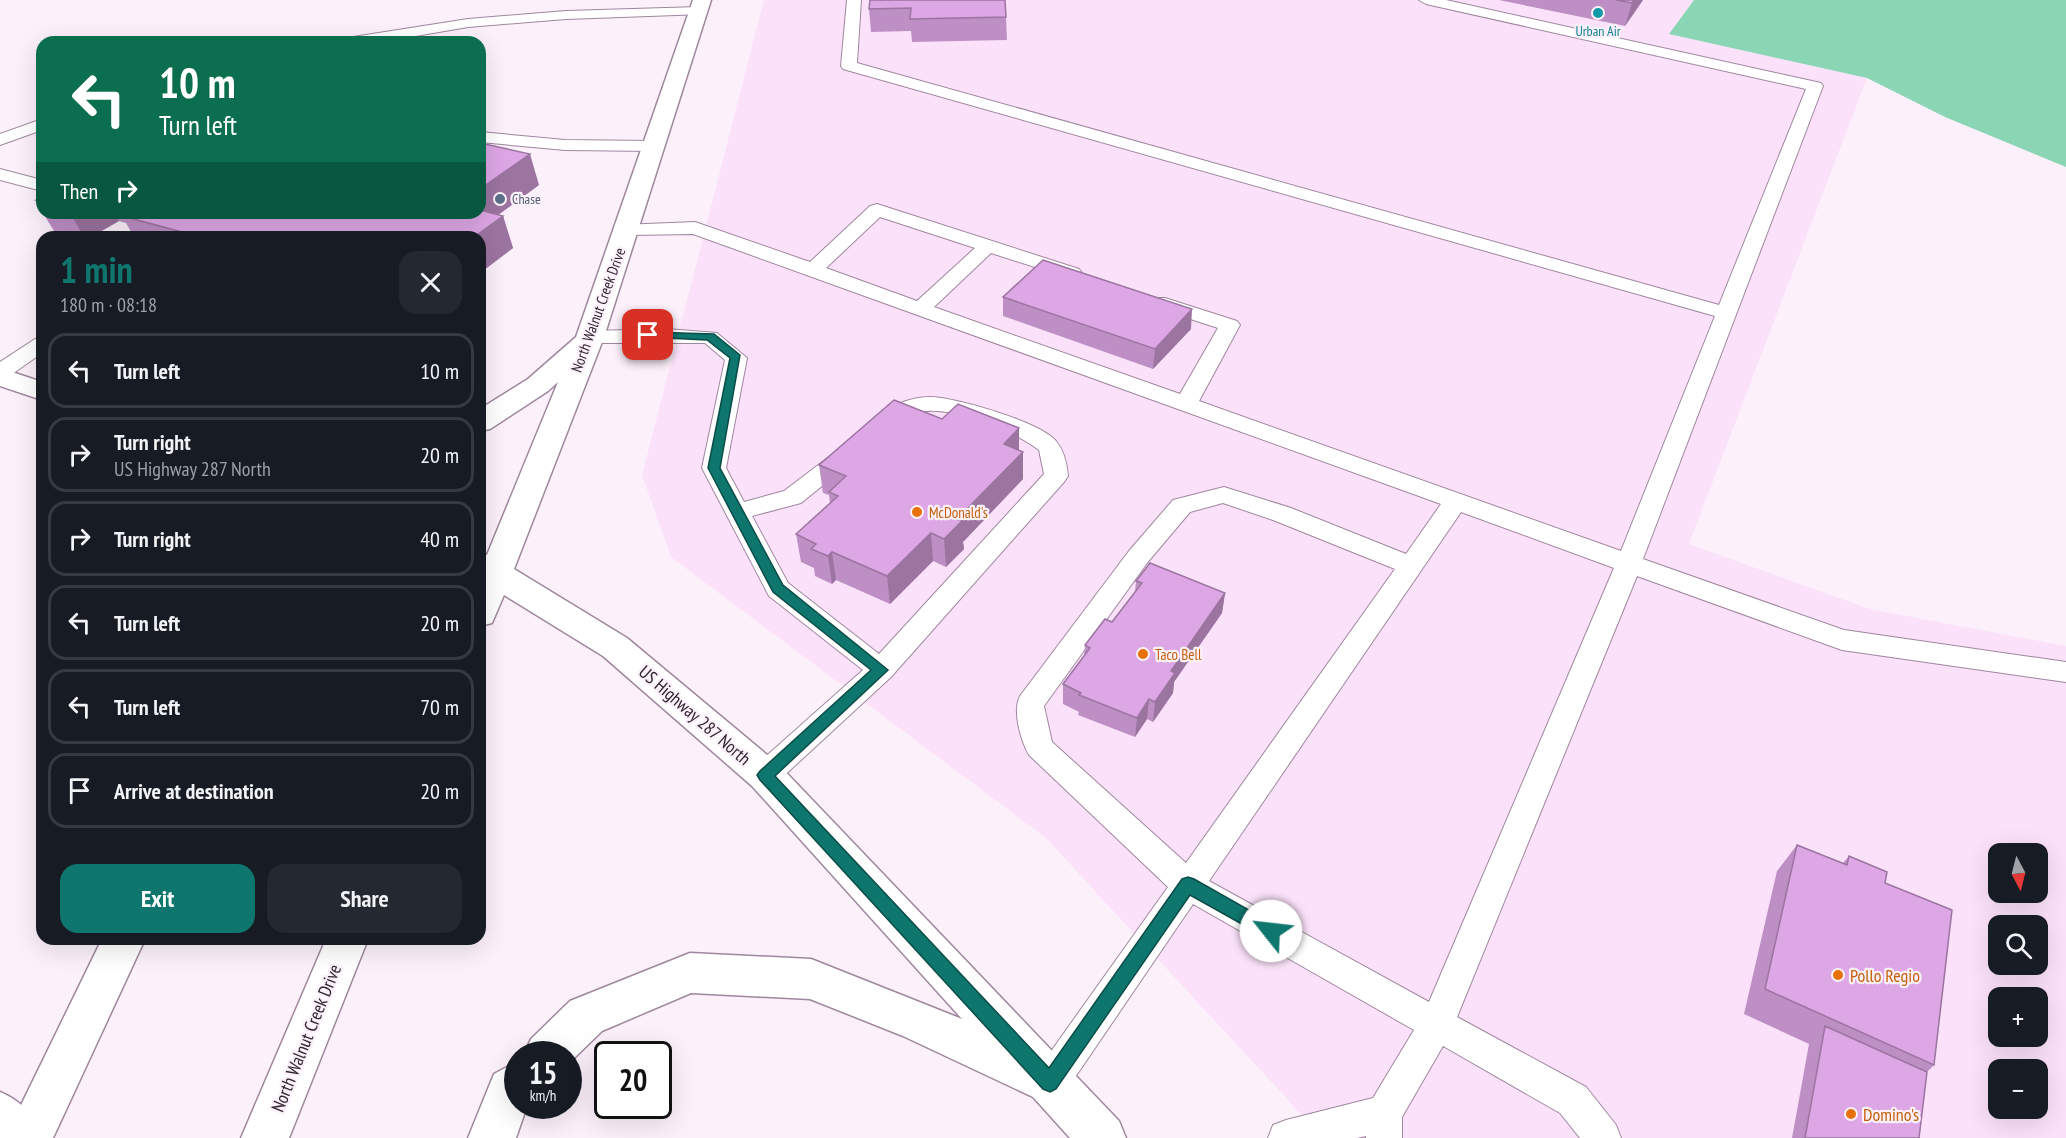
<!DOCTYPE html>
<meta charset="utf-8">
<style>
:root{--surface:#171b24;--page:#242831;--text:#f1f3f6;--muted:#9ea1a6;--line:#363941;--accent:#0f766e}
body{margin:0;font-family:"PT Sans Narrow",sans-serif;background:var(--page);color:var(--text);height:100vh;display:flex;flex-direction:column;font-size:22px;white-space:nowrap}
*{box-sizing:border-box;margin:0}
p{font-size:20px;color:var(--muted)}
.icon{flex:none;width:33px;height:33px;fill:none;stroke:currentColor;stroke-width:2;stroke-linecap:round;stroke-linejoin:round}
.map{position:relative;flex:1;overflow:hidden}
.drawer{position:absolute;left:36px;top:231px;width:450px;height:714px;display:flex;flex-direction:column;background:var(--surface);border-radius:18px;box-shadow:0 6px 24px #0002}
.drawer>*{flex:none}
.hud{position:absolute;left:36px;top:36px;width:450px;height:183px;border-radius:18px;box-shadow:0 6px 24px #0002;background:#0b6e4f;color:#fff;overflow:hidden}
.needle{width:39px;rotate:173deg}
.fabs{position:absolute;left:1988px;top:843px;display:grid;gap:12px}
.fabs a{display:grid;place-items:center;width:60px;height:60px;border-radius:12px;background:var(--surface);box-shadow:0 6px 24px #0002;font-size:30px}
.speed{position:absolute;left:504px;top:1041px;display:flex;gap:12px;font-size:30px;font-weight:700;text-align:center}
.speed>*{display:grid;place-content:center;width:78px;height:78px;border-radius:50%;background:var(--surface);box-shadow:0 6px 24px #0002;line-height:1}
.speed small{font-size:15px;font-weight:400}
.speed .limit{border:3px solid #111;border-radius:9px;background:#fff;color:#111}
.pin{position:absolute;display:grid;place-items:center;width:51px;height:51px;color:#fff;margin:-26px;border-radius:12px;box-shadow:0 3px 9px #0006}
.me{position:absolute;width:66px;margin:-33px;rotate:299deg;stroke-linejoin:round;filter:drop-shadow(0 0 4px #0008)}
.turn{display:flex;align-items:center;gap:21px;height:126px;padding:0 24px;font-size:27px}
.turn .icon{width:78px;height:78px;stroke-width:2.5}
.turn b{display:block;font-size:42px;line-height:51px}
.then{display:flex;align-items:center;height:57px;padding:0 24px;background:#0003;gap:12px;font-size:22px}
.round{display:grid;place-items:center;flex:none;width:63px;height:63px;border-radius:18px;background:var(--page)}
.overview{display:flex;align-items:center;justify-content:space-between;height:102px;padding:0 24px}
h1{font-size:36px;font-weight:600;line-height:45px;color:var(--accent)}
.action{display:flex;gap:12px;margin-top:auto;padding:12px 24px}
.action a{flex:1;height:69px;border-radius:18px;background:var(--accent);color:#fff;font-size:24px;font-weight:600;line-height:69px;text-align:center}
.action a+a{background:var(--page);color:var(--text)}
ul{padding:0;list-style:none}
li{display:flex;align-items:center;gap:18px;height:75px;margin:0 12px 9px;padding:0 12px;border:3px solid var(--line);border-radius:18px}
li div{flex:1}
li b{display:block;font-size:22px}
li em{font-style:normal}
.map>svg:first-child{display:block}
</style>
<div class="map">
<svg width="2066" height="1138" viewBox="0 0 2066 1138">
<rect width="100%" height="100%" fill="#fcf1fb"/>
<path fill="#fbe2fa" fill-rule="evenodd" d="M764 0H1694L1669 34 1867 78 1689 544 1870 609 2066 646V1138H1323L1046 838 671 557 642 475ZM1998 854H2037V892H1998ZM1998 926H2037V964H1998ZM1998 998H2037V1036H1998ZM1998 1070H2037V1108H1998Z"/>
<path fill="#8ad5b3" d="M1694 0H2066V167L1945 117 1867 78 1669 34Z"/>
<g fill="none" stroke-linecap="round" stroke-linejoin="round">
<g stroke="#9f879e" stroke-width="2">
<path id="service" d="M847 0H861L857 63 1719 305 1806 89 1426 4 1419 0H1446L1821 83 1823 86 1643 559 1844 630 2066 662V682L1842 650 1637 576 1457 1017 1586 1087 1616 1125 1621 1138H1580L1560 1113 1443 1046 1402 1117V1138H1366V1136L1357 1138H1268L1273 1125 1286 1120 1373 1098 1414 1030 1193 904 1063 1095 1050 1100 1037 1095 1032 1083 1037 1071 1168 887 1029 755C1021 741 1012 711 1020 696L1129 551 1173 500 1224 487 1291 508 1406 554 1441 504 693 234 628 235 619 229 621 225 695 222 810 262 870 206 877 204 1079 269 1082 273 1079 277 1072 279 991 253 934 307 1180 394 1218 328 1151 306 1148 302 1151 298H1165L1237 321 1240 325 1199 401 1621 551 1715 316 843 69 841 66ZM880 217 975 248 917 301 826 268ZM1223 503 1273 520 1395 569 1186 863 1052 742 1044 706 1147 563 1190 512ZM1461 512 1614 568 1429 1002 1209 881Z
M699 7 704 8 706 11 704 14 566 19 468 27 381 42H345L353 37 468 19 566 11Z
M42 119V130L0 145V134Z
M480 132 565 140 654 141 663 146 654 151 565 150 480 142Z
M0 169 42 180V191L0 180Z
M667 329 717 333 747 358 726 468 744 502 784 491 838 450 846 447 854 450 858 455 854 460 801 503 752 516 788 583 879 654 1044 474 1039 450C1016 432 950 405 921 412 906 415 897 427 883 430L875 428 872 423C883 407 911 397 930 397 955 397 1040 422 1056 441 1064 451 1067 463 1068 476L1064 482 891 677 775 784 765 787 755 784 750 775 755 766 863 670 769 596 702 468 725 360 705 343H590L583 341 579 337 583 333 590 331Z
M42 337V353L8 377 0 379V362L35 339Z"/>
</g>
<g stroke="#9f879e" stroke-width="3">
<path id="secondary" d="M693 0H711L604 337 514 569 627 638 778 764 1119 1121 1126 1138H1070L1033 1097 903 1036 810 999 691 993 602 1031 568 1064V1054H524L531 1039 570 1001 690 953 811 959 962 1019 752 786 603 656 504 595 492 623 480 626V552L487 555 558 382 548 391 490 429 480 431V409L528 379 576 337Z
M0 368 42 382V400L0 386Z
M102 939H145L53 1138H5Z
M326 939H368L289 1138H241Z
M518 1061V1106H527L516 1138H468L494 1074Z"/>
</g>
<g stroke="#9f879e" stroke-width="3">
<path id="motorway" d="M0 1092C22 1101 34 1116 43 1138H0Z"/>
</g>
<use href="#service" fill="#fff" fill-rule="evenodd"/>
<use href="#secondary" fill="#fff" fill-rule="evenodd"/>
<use href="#motorway" fill="#fff" fill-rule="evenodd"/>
</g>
<path fill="#be8fc5" d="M870 0 1006 17 1007 40 912 42 911 31 871 32 869 9Z
M1499 0H1643L1625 26Z
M539 185 498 215 503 216 513 248 480 273V237H134L126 223 119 221 91 237H75L54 231 43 213H480Z
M42 196V211L36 200Z
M1003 297 1191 329 1153 369 1003 316Z
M1019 450 1023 479 963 542 964 549 946 567 933 561 890 604 836 580 832 584 815 576 814 568 801 562 796 534 830 503 829 495 823 493 819 465Z
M1136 581 1225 593 1222 613 1174 682 1173 693 1153 722 1147 719 1135 737 1078 715 1079 712 1063 704V684L1084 656 1085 645 1112 622 1135 592Z
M1797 845 1843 863 1849 856 1885 883 1934 1065 1927 1072 1919 1138H1792L1809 1044 1744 1014 1777 871Z"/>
<path fill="#9b74a0" d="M1634 0H1643L1625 26 1632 3Z
M530 154 539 185 468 237 480 213V189Z
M70 213H115L119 221 91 237H84Z
M503 216 513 248 480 273V237H474Z
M1192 309 1191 329 1153 369 1155 349Z
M1019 428V456L1023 452V479L963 542 964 549 946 567 944 539 1004 444Z
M931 533 933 561 890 604 887 576Z
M832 552 836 580 832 584 828 556Z
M1225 593 1222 613 1174 682 1173 693 1153 722 1155 702 1171 671Z
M1149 699 1147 719 1135 737 1137 718Z"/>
<path fill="#dda6e5" stroke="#9b74a0" stroke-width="1.5" d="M870 0H1005L1006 17 910 19 911 8 869 9Z
M1616 0H1634L1632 3Z
M480 143 530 154 480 189Z
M42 196V201L36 200Z
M480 210 503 216 474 237H201L122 216 127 213H480Z
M1043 260 1192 309 1155 349 1003 297Z
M894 400 942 419 958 404 1019 428 1004 444 1023 452 957 519 962 521 944 539 931 533 887 576 832 552 828 556 811 549 816 544 796 534 838 496 829 492 846 476 819 465Z
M1150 563 1225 593 1171 671 1175 673 1155 702 1149 699 1137 718 1079 695 1081 693 1063 684 1090 648 1085 645 1105 619 1112 622 1142 583 1136 581Z
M1797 845 1847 865 1849 856 1887 872 1885 883 1952 910 1934 1065 1765 989Z
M1825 1026 1927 1072 1919 1138H1805Z"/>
<path fill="#0f766e" stroke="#0a4d48" stroke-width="1.5" d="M648 332 714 334 740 355 720 468 783 585 888 670 775 776 1049 1068 1182 879 1188 877 1194 879 1277 926 1279 931 1277 937 1271 939 1265 937 1190 895 1056 1089 1050 1092 1043 1089 760 780 757 775 760 771 871 670 773 592 708 468 730 358 707 340 644 337V333Z"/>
<circle fill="#0f9aa8" stroke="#fcf1fb" stroke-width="2" cx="1598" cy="13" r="6"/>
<circle fill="#5c6f8a" stroke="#fcf1fb" stroke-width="2" cx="500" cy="199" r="6"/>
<g fill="#e8710a" stroke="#fcf1fb" stroke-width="2">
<circle cx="917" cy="512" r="6"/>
<circle cx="1143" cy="654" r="6"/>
<circle cx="1838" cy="975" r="6"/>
<circle cx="1851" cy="1114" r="6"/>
</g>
<g text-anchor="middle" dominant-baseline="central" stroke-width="4.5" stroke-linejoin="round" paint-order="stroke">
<g font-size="14" fill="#0d838f" stroke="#fcf1fb">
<text x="1598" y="31">Urban Air</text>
</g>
<g font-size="14" fill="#4e5e75" stroke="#fcf1fb" text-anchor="start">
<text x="512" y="199">Chase</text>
</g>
<g font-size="15" fill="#2f252f" stroke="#fcf1fb">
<text transform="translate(598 310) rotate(-70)">North Walnut Creek Drive</text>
</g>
<g font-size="15" fill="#c56008" stroke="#fcf1fb" text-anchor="start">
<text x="929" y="512">McDonald's</text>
<text x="1155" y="654">Taco Bell</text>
</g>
<g font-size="18" fill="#2f252f" stroke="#fcf1fb">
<text transform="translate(695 715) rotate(41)">US Highway 287 North</text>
<text transform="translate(306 1038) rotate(-68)">North Walnut Creek Drive</text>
</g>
<g font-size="18" fill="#c56008" stroke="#fcf1fb" text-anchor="start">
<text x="1850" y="975">Pollo Regio</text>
<text x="1863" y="1114">Domino's</text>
</g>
</g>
</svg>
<div class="fabs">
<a><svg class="needle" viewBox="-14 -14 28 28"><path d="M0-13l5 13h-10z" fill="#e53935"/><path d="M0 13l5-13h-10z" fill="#9ea1a6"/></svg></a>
<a><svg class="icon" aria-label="search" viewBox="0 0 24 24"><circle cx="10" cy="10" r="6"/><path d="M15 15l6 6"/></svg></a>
<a>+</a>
<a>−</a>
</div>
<div class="speed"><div>15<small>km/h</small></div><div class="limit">20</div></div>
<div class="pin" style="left:648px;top:335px;background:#d93025"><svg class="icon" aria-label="arrive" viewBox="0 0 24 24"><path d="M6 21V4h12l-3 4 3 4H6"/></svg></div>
<svg class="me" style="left:1271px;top:931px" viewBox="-20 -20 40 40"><circle r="19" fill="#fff"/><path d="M0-13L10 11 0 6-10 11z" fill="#0f766e"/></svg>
<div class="hud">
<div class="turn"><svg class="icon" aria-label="left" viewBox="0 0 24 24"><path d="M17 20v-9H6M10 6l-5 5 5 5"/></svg><div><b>10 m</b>Turn left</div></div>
<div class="then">Then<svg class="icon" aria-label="right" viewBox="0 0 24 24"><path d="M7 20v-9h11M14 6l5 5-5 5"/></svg></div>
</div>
<section class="drawer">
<div class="overview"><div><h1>1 min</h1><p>180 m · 08:18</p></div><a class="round"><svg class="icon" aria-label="close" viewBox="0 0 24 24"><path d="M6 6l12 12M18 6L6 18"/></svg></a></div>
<ul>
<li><svg class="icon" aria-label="left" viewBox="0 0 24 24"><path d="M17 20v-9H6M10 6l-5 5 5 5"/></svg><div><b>Turn left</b></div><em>10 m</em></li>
<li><svg class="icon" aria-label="right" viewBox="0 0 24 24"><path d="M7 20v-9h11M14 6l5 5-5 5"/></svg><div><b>Turn right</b><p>US Highway 287 North</p></div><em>20 m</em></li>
<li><svg class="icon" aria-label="right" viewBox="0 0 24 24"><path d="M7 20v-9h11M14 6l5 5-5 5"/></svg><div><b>Turn right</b></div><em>40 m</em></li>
<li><svg class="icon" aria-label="left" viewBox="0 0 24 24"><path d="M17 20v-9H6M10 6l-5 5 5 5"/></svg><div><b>Turn left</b></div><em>20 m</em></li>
<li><svg class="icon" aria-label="left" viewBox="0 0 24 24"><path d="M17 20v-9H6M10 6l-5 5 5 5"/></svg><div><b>Turn left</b></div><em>70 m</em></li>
<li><svg class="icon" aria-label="arrive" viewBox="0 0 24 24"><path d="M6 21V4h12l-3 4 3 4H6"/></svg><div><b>Arrive at destination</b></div><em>20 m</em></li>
</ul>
<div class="action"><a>Exit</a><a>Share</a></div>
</section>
</div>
